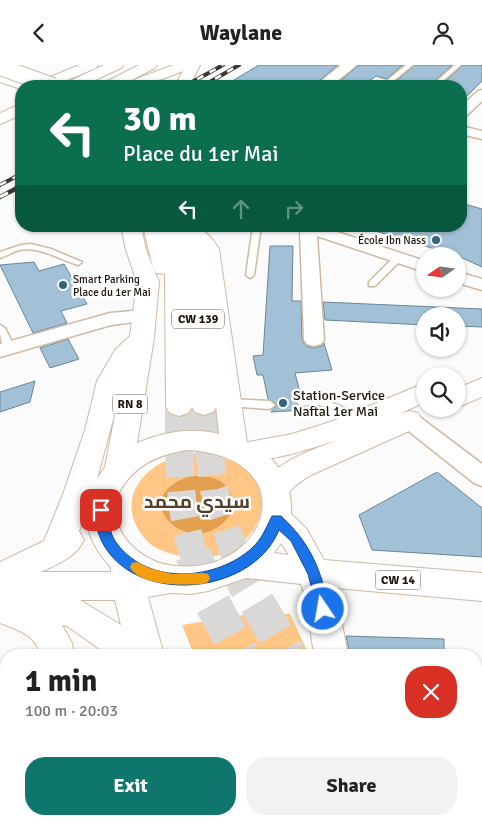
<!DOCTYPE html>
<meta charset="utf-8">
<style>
:root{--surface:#fff;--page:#f2f2f2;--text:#222;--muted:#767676;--accent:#0f766e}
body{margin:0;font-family:Signika,Cairo,sans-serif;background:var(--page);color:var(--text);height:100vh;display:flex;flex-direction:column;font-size:19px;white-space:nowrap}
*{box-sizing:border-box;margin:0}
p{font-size:16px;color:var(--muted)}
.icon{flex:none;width:28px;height:28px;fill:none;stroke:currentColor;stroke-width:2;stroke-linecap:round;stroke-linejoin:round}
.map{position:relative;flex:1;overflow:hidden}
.panel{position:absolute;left:0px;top:584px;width:482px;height:176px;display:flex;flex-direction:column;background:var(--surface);border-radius:20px 20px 0 0;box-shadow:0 1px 4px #0004}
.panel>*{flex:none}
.guide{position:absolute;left:15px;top:15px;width:452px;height:152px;border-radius:20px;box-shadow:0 1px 4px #0004;background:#0b6e4f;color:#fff;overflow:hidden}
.needle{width:32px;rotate:256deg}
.fabs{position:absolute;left:416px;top:182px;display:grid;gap:10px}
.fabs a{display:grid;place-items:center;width:50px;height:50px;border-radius:50%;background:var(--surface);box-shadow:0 1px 4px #0004;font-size:25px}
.pin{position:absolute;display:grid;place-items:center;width:42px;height:42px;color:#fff;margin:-21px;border-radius:10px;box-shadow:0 2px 8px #0006}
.me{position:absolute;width:55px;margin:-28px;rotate:348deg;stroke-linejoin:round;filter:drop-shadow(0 0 4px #0008)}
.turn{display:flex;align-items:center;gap:18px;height:105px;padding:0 25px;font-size:22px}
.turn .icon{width:65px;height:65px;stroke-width:2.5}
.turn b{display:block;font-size:35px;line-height:42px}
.lanes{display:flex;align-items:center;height:48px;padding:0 25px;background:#0003;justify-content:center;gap:25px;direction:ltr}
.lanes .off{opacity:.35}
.round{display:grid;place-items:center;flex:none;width:52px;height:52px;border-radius:20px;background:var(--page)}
.summary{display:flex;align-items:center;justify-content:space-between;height:85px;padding:0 25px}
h1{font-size:30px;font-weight:800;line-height:38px}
.button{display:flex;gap:10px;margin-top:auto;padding:10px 25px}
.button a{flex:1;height:58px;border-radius:20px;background:var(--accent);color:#fff;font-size:20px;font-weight:800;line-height:58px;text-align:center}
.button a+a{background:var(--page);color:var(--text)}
header{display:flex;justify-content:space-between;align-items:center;height:65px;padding:0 25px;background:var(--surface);font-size:22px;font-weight:800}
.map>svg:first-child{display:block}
</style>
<header><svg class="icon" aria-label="back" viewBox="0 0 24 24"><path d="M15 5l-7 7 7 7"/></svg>Waylane<svg class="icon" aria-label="person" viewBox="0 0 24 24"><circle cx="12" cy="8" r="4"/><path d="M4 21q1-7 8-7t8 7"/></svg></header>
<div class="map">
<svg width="482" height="759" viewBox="0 0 482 759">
<rect width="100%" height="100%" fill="#fbfbfb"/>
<path fill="#ffc686" d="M196 388C306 396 263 509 180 491 168 488 154 484 146 475 123 449 128 420 156 401 168 393 182 391 196 388Z
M249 549H290L309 590H194L182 560Z"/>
<path fill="#e2a04f" d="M191 411C199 411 207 411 214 413 233 420 239 442 225 456 188 495 123 432 191 411Z"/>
<path fill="#a2c1d6" stroke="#69869a" d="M259 0H338L313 21H224Z
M359 0H403L386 14 376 11 363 21H334Z
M415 0H452L429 21 396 16Z
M463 0H482V16L461 37V21H440Z
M461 138 482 144V202L458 191 372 165 373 161H461Z
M270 181H293L292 236H301L302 275 306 281 313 283 322 281 324 278 332 305 295 308 301 331 295 337 304 345 271 347 277 340 268 334 263 310H257L253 291 263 290Z
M34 197 39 206 64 199 87 239 61 246 67 258 33 268 0 200Z
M323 237 482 244V262L458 261V251H425V260L325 255Z
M68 274 79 294 50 303 40 283Z
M35 316 30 337 0 347V327Z
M437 407 482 443V492L372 485 359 450Z
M346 571 444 574V590H350Z"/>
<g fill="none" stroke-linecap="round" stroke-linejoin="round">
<path stroke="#dad8d7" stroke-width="28" stroke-dasharray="28 14" stroke-linecap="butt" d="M204 341 214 425 235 490
M179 342C179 393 178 442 194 490"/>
<path stroke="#dad8d7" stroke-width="36" stroke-dasharray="36 18" stroke-linecap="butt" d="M193 489 212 538 241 590
M235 489 246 520 288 590"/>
<g stroke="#d1b99f" stroke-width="3">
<path id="lane" d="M406 0H413L387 21H380Z
M455 0H461L437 21H431Z
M253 161H261L254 210 250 213 246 210Z
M31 179 51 184 82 197 78 200C58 194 40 181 19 185 12 187 7 191 0 193V187L21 180Z
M398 190 402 193 401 195 375 221H369V217L395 191Z
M0 260 5 263 15 283 13 285 10 286C0 282 0 270 0 260Z
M319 332 354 347 363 346 368 350 367 353C348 358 336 344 319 340 311 338 302 344 297 337L302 333Z
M230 334 270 336 275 340 270 344 226 341 225 338Z
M67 754H84L86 759H69Z
M140 754H157L159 759H142Z"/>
</g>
<g stroke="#d1b99f" stroke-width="3">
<path id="street" d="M482 25V36L466 51 461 52V41L478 26Z
M461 61 482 66V74L461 69Z
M294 161H319L425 196V207L317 171 324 275 321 279 314 281 307 279 304 275 300 166Z
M458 207 482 214V225L458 218Z
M144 245 151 247 153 251 151 255 111 260 0 292V279L110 248Z
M409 347 417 350 482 399V421L474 418 401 360 398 355 401 350Z
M6 662V695L0 698V665Z"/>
</g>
<g stroke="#d1b99f" stroke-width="2">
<path id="secondary" d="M482 313V332L458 342V323Z
M425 318V337L401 348 409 346 418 348 422 355 418 362 311 410C305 414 299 417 294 422 283 433 281 437 265 432L260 424C276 395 310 386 338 375 311 383 259 402 232 394L228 387 232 380 292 369 330 357Z"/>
</g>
<g stroke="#d1b99f" stroke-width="2">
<path id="primary" d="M173 0H193L191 3 144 21H123L126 18Z
M341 0H357L331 21H315Z
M121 161H141L146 185 159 217 154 273 137 378C164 367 191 362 219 369L199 184 182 168 185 164C202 160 211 171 219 184L247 378C277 390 293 418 291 449L306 463 324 495 482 508V536L335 523 348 590H314L306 533 301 519 246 513 208 526 191 529 171 528 148 532 164 590H108L67 561 62 560 72 578 74 590H40C36 569 17 565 0 558V497L44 476 62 432 85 365 97 316 115 285 130 271 137 217 126 185ZM117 340 105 402 97 414ZM189 385C310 394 266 516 169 500 129 493 96 449 129 413 145 395 166 388 189 385ZM87 445C84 465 97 488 111 502V507H41C58 499 76 492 84 475L79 466ZM281 478 289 490 274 488ZM80 535H115L121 560Z
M234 754H276L278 759H236Z
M430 754H472L474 759H432Z"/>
</g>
<g stroke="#d1b99f" stroke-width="2">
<path id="highway" d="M79 0H98L96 3 53 21H21V24L0 17V8L32 18 34 20 36 18Z
M104 0H123L121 3 82 21H72L70 18 72 15Z
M139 0H157L155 3 120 21H101L104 18Z
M186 0H200L189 21H175Z
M21 39V50L0 59V48Z
M143 161H183V166V161H203L217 341 213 347 204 350 195 347 192 342 188 348 179 351 170 348 166 342 165 209 156 208 153 203Z
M335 754H377L379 759H337Z
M390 754H433L435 759H392Z"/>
</g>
<use href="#lane" fill="#fff" fill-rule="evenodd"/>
<use href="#street" fill="#fff" fill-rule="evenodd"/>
<use href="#secondary" fill="#fff" fill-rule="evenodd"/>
<use href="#primary" fill="#fff" fill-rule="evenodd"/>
<use href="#highway" fill="#fff" fill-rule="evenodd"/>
<g stroke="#3e372f" stroke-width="4">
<path id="rail-far1" d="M185 21 223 0
M203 21 239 0
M0 120 21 109
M16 123 21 121"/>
</g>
<g stroke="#3e372f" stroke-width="4.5">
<path id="rail" d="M0 132 19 122"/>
</g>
<use href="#rail-far1" stroke="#fff" stroke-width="2.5" stroke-dasharray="7" stroke-linecap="butt"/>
<use href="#rail" stroke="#fff" stroke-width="3" stroke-dasharray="9" stroke-linecap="butt"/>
<g stroke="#d1b99f" stroke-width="18" stroke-linecap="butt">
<path id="highway-bridge" d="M0 2 53 21"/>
</g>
<use href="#highway-bridge" stroke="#fff" stroke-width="16"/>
</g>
<path fill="#1a73e8" stroke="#114b97" d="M101 440 105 441C111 453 106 465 118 480 150 521 217 515 252 483 262 474 266 463 272 451H281C312 480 320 504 330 544L328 548 323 550 318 548 308 509 291 476 279 465C251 534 123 542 98 467 95 459 92 449 96 441Z"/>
<path fill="#f59e0b" d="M137 497 149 503 172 509 203 508 208 509 210 513 208 517 203 519C185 520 140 522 130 502L132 498Z"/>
<g fill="#326381" stroke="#fff" stroke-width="2">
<circle cx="436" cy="175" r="5"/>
<circle cx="63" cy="220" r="5"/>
<circle cx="283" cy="338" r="5"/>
</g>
<g text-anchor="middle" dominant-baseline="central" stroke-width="5" stroke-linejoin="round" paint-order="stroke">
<g font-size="11" fill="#1c140a" stroke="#fff" text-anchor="end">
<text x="426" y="175">École Ibn Nass</text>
<text x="73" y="214" text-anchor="start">Smart Parking<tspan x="73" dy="13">Place du 1er Mai</tspan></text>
</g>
<g fill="#fff" stroke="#605a54" stroke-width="1">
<rect x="172" y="244.5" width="52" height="19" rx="4"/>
<rect x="112.5" y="329.5" width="35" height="19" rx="4"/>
<rect x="375.5" y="505.5" width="45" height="19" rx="4"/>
</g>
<g font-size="12" font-weight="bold" fill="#1c140a">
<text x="198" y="254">CW 139</text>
<text x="130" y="339">RN 8</text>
<text x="398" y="515">CW 14</text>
</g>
<g font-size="14" fill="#1c140a" stroke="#fff" text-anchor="start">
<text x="293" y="330">Station-Service<tspan x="293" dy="16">Naftal 1er Mai</tspan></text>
</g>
<g font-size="19" font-weight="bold" fill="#523f28" stroke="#fff">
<text x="197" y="437">سيدي محمد</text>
</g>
</g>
</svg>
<div class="fabs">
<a><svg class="needle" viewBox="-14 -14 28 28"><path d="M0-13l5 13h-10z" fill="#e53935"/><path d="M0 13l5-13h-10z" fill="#767676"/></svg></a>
<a><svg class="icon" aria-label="sound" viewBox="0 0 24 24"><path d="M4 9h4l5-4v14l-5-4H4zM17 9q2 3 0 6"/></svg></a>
<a><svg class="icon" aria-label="search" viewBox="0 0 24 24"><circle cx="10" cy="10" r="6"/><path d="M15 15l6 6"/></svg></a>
</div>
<div class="pin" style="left:101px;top:445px;background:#d93025"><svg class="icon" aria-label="arrive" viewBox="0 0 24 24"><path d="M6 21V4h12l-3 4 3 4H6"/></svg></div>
<svg class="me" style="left:323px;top:544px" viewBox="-20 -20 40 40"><circle r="17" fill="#1a73e8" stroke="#fff" stroke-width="3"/><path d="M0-11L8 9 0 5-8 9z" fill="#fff"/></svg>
<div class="guide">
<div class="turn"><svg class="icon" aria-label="left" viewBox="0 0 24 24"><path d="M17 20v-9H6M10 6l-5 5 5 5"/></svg><div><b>30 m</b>Place du 1er Mai</div></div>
<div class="lanes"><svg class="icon" aria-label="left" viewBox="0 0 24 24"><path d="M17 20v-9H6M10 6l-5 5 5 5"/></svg><svg class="icon off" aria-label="ahead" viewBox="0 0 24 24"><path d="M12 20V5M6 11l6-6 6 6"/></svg><svg class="icon off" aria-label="right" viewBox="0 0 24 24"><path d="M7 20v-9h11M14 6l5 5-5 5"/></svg></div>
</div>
<section class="panel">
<div class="summary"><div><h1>1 min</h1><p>100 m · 20:03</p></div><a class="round" style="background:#d93025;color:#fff"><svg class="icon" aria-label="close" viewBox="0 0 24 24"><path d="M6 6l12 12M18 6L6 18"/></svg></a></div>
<div class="button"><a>Exit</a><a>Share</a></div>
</section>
</div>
